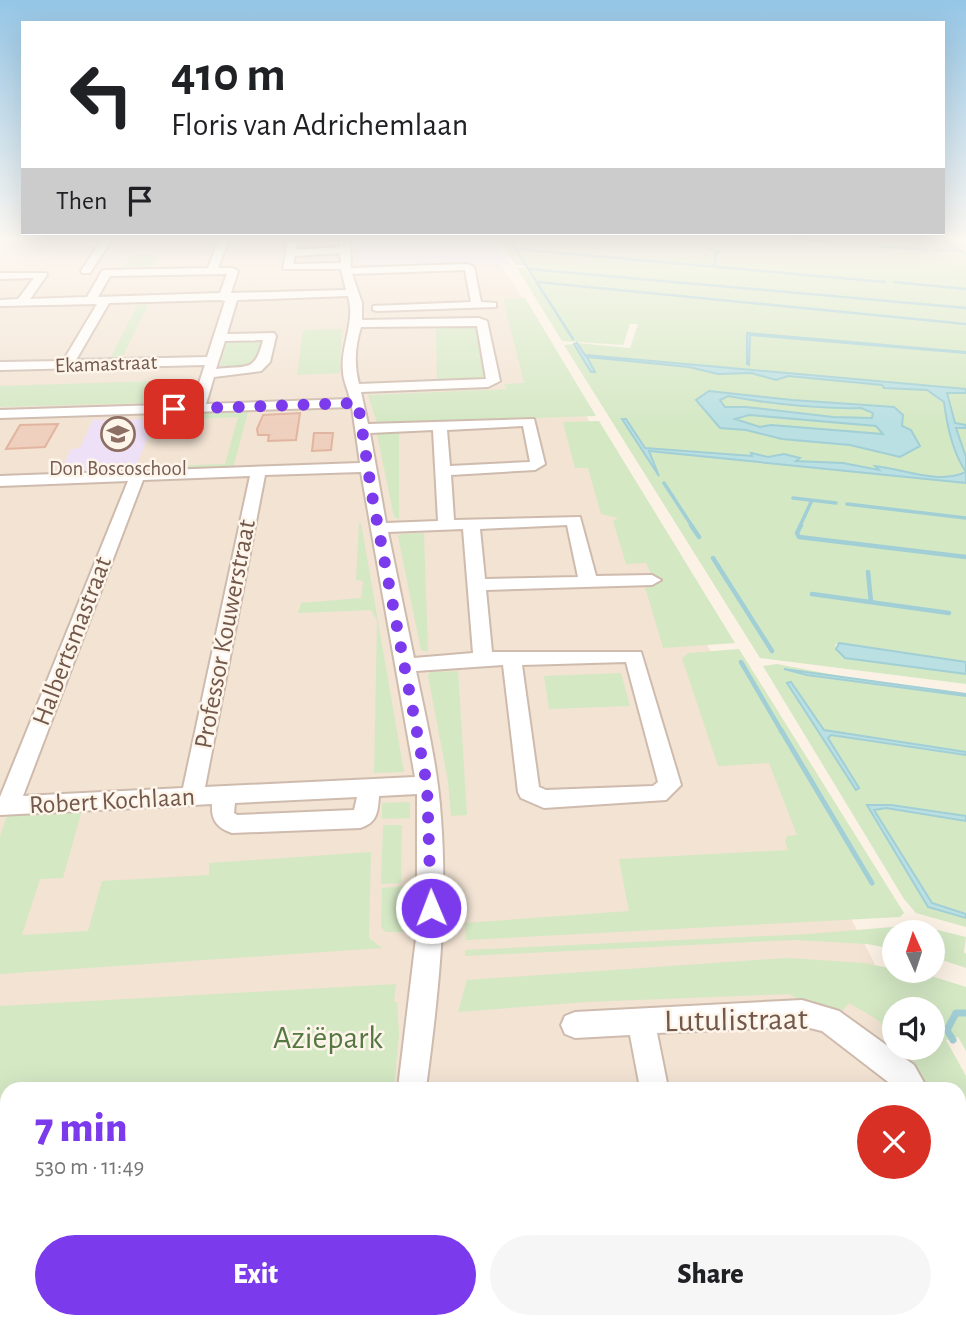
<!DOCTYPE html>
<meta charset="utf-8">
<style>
:root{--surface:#fff;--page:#f6f6f6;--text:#202124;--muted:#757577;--accent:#7c3aed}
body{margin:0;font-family:"Alegreya Sans",sans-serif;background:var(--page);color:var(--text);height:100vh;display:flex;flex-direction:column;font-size:26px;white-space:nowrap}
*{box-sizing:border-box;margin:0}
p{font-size:23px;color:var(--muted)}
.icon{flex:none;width:38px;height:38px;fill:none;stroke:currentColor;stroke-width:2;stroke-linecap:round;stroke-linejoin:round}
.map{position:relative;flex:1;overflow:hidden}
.side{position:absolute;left:0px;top:1082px;width:966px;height:247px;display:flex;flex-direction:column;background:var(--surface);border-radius:21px 21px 0 0;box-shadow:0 7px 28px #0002}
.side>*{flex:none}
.guide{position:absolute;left:21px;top:21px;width:924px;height:214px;border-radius:0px;box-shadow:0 7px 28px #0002;background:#fff;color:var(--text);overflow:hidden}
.needle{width:46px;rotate:357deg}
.buttons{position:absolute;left:882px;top:920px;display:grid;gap:14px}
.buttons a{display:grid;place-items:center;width:63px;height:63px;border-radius:50%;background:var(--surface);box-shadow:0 7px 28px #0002;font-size:35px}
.pin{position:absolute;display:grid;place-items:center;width:60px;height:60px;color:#fff;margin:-30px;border-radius:14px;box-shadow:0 4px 10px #0006}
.me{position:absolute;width:77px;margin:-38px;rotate:359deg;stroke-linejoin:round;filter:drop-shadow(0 0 5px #0008)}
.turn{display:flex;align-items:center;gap:24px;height:147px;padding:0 35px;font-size:32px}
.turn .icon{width:91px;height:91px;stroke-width:2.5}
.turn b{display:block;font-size:49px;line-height:60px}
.then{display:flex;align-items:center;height:66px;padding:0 35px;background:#0003;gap:14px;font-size:26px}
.round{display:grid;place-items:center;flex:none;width:74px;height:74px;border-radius:37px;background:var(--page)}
.head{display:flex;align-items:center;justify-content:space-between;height:119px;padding:0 35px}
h1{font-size:42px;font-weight:800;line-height:52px;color:var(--accent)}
.primary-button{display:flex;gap:14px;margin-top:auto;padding:14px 35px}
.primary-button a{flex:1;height:80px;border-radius:42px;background:var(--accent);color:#fff;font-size:28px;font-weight:800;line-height:80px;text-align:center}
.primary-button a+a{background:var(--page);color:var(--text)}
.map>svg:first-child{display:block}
</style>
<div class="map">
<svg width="966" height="1327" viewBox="0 0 966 1327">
<rect width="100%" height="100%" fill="#fbf1e4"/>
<path fill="#f2e3d3" d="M468 239 500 264 532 312 899 1010H894V1048L949 1088H7V1321H959V1102L966 1112V1327H0V240Z"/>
<path fill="#eee1f7" d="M354 239H493L510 264 358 268Z
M155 419 135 469 60 472 71 449 80 448 93 420Z"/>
<path fill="#d4e8c4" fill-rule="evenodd" d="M498 239H948L966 248V322L943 321 966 323V662L839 643 835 645 836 649 845 658 966 674V684L760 658 564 345 574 344 582 356 631 361 585 355 577 343 630 348 638 324H630L623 345 562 341 517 268H525L534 282 538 283 527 265H516ZM709 391 727 397 720 399 725 407H746L833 417 902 421 900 457 850 445 782 439 746 430 720 428Z
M159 254 151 269 121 270 130 255Z
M525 298 596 416 377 423 368 395 507 389 504 384 524 383 503 299Z
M137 305H148L123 356 111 357Z
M436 324H478L487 379 437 382Z
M342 329 340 373 297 375 303 330Z
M228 339H263L253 366 219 369Z
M190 380H198L193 398 183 402 0 407V386Z
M248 412 233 468 153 471 157 467 165 466 225 464 238 417 199 419 196 416 197 413Z
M749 415 877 426 883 434 771 425 760 427 734 419Z
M599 421 735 643 663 648 643 580 653 579 646 563 626 564 613 521 618 518 601 514 588 468H575L563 422Z
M379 432H399V519L394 517 377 434Z
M359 523H361L404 772 374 773 377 621 371 610 298 613 301 603 361 598 363 581 356 580Z
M424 533 428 652 421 650 398 536 401 534Z
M739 649 904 913 900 917 466 940 465 923 629 911 619 859 788 850 785 842 787 836 797 835 769 763 718 766 682 658 689 653Z
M777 664 845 677 783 670 807 675 966 696V927L916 913 904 899 763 666Z
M458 671 467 815 451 816 448 781 428 676 430 672Z
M621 673 630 706 549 709 544 676Z
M410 802V818L382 819V803Z
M82 810 63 878 40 879 22 935 88 931 102 881 209 875V863L371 852 369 938 382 948 0 974V836L8 813Z
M383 825H402L401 883 381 884Z
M405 886C407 906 414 911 404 932H386L381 927 382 888Z
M917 925 966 937 964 952 966 954V968L933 957V933H894V949L867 944 795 940 465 956V950L809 934Z
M787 958 864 963 894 969V971L928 975 966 987V1051L958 1037 946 1040 966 1076V1163L959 1145V1088H920L911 1066 888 1052C890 1019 874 1019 849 1003L835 1020C827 1014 794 998 790 994L586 1002 458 1012 467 980ZM894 1010H933V1048H894Z
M396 984 394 1002H397L399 1034 394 1088H7V1321H362L361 1327H0V1006Z"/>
<path fill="#bae0e3" stroke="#a1cfd5" stroke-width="2" fill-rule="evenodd" d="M747 333 966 352V353L750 335 749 365 747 364Z
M577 343 585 355 966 389V393H947L955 423 966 425V428H956L966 457V472C952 452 947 426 944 402L927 390 884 388 882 385 788 376 776 380 751 373 718 374 689 367 587 357 595 372H591L574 344Z
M709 391 792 400 894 407 903 415 902 426 911 430 920 446 900 457 850 445 782 439 746 430 720 428 696 400ZM728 396C771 404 816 409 861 408L873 413 872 418 833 417 746 407H725L720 400ZM749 415 876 426 883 434 771 425 760 427 735 419Z
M622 419H626L645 448 752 456 751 453 768 457 784 454 800 458 796 461 843 463 879 470 875 466C904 469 938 485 966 472V483L649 451 659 476Z
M839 643 966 662V674L845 658 836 649Z
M784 669 966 694V696L807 675Z
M791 682 824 730 966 752V755L831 735 828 738 859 788 856 790 787 683Z
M867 805H891L966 816V821L886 808 874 810 932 903 966 914V918L928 907Z"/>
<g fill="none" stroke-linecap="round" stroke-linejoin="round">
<path stroke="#a1cfd5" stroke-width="2.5" d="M509 239 573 339
M710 239 708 249 719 252 715 254V267
M795 239 927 250
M940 239 966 254
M515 249 885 282
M936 250 960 251
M528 269 966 308
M537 282 966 324
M894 282 966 289"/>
<path stroke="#a1cfd5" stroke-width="3.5" d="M664 483 692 526
M793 498 836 503
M847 504 966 518
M800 526 812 500"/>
<path stroke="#a1cfd5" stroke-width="4.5" d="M691 525 699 537
M801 525 797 533 799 537 966 557
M713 558 772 651
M868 572 871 602
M812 594 949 613
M741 662 782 732"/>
<path stroke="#a1cfd5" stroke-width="5" d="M781 730 872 883"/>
<path stroke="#a1cfd5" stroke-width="7" d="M953 1040 947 1030 956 1013H966"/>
</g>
<path fill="#efcfbd" stroke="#e1b59f" stroke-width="2" d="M300 413 296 440 268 441 269 435H258L257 429 263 415Z
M58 424 45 447 6 449 20 425Z
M314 433H333L331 450 312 451Z"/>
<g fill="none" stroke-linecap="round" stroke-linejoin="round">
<g stroke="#cebbae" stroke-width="4">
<path id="minor" d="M102 239H112L90 273H82L81 271Z
M219 239H229L218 268H233L238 271 231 293 346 290 341 269H283L287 244 292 241 297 244 296 250 340 247V239H350L351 268 467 264 474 267 481 302 496 303V307L377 311 373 310V306L471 302 465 270 352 274 362 303V320L479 318 487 321 500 381 488 387 361 392 368 424 534 419 545 464 535 470 451 475 454 520 580 517 596 576 652 575 661 580 652 585 486 590 492 652H641L681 785 666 800 544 808 521 798 518 792 503 665 416 671C426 719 438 768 441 818 448 908 438 999 426 1088H398L417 930V794L379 796C378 812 377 823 360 828L232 833C217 828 211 820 212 804L0 815V797L128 481 0 486V476L360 463 352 407 0 418V410L192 404 205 365 0 370V362L63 361 97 304 0 306V300L18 299 34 278 0 279V273H46L47 275 30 299 87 297 102 271 106 270 208 268ZM340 253 341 263 293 264 295 256ZM227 274 220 293 98 297 110 276ZM348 296C356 322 340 346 343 371 343 380 348 390 350 399L206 404 214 377 261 371 270 362 276 336 274 333 227 334 237 300ZM220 300 225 301 207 357 76 360 109 303ZM477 326 486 379 359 384C354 365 355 346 361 327ZM263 340C255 373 247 365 216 369L225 341ZM523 426 530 462 450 466 447 430ZM433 430 438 521 386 523 370 433ZM361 472 415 777 205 787 265 475ZM250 476 183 788 23 796 143 480ZM567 525 578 577 485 579 480 529ZM463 529 473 653 414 658 388 532ZM626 662 658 782 653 786 546 790 539 787 522 665ZM357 797 354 810 237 815 234 813 235 803Z
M802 1000 839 1011 914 1065 927 1088H896L822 1031 802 1026 657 1033 668 1088H640L630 1035 575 1038 565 1034 561 1025 565 1016 575 1012Z
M959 1186 966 1189V1235L959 1232Z
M966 1249V1281L959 1282V1250Z
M365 1321H399L398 1327H364Z
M452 1321H504L501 1327H450Z"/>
</g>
<use href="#minor" fill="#fff" fill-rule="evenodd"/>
</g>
<linearGradient id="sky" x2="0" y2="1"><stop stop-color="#95c6e6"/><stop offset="0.56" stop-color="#fdf9f3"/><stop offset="1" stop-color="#fdf9f3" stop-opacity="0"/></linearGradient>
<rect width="966" height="425" fill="url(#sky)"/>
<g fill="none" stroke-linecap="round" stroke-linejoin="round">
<path stroke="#7c3aed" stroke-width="12" stroke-dasharray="0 21.6" d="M174 409 358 403 372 495 427 785 431 908"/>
</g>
<defs>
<g id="school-ring" transform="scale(1.75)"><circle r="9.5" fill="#fef5ea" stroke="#8d6e63" stroke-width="1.5"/><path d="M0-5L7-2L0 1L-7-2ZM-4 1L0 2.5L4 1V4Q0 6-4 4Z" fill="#8d6e63"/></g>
</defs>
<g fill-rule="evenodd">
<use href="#school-ring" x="118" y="434"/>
</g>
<g text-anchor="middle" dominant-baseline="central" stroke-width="5" stroke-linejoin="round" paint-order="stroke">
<g font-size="21" fill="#72574b" stroke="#fef5ea">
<text transform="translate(106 364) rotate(-2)">Ekamastraat</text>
</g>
<g font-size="21" fill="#785e54" stroke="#fef5ea">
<text x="118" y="468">Don Boscoschool</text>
</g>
<g font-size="26" fill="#72574b" stroke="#fef5ea">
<text transform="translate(225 634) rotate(-79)">Professor Kouwerstraat</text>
<text transform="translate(72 641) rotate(-69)">Halbertsmastraat</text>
<text transform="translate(112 801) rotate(-3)">Robert Kochlaan</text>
</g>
<g font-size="32" fill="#72574b" stroke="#fef5ea">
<text transform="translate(736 1020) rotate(-1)">Lutulistraat</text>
</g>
<g font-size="32" fill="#557843" stroke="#fef5ea">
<text x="328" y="1038">Aziëpark</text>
</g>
</g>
</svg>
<div class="buttons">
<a><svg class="needle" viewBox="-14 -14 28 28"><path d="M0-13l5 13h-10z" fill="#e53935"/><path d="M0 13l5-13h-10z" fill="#757577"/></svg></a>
<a><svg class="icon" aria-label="sound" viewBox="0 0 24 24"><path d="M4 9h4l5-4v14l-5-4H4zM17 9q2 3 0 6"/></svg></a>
</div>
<div class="pin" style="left:174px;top:409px;background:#d93025"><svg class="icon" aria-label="arrive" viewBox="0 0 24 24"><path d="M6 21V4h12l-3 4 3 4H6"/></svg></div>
<svg class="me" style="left:431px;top:908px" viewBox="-20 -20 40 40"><circle r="17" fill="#7c3aed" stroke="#fff" stroke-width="3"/><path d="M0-11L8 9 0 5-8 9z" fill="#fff"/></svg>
<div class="guide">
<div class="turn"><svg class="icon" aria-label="left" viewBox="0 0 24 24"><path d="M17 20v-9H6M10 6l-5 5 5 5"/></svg><div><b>410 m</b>Floris van Adrichemlaan</div></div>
<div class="then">Then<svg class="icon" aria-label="arrive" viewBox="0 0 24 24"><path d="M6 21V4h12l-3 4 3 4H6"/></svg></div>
</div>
<section class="side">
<div class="head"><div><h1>7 min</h1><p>530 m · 11:49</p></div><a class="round" style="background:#d93025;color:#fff"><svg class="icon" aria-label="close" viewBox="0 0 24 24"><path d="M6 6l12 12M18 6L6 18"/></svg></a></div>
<div class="primary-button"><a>Exit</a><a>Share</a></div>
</section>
</div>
